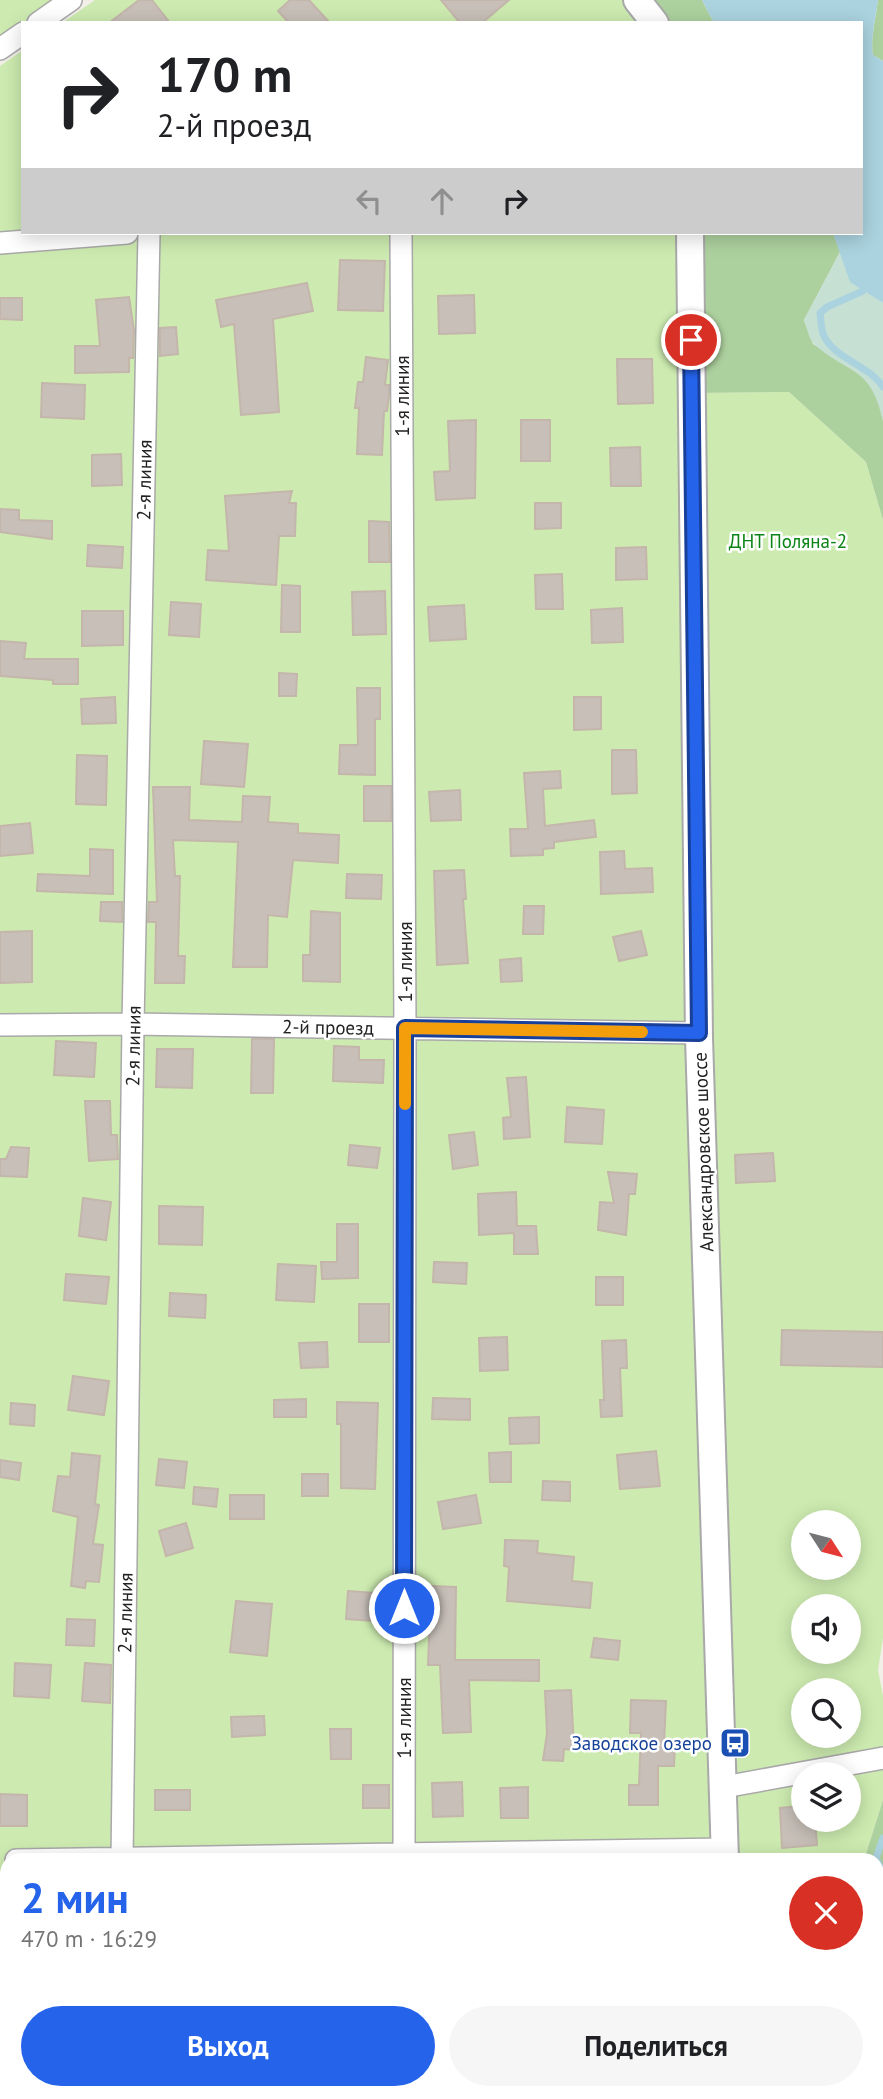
<!DOCTYPE html>
<html lang="ru">
<meta charset="utf-8">
<style>
:root{--surface:#fff;--page:#f6f6f6;--text:#202124;--muted:#757577;--accent:#2563eb}
body{margin:0;font-family:"PT Sans",sans-serif;background:var(--page);color:var(--text);height:100vh;display:flex;flex-direction:column;font-size:26px;white-space:nowrap}
*{box-sizing:border-box;margin:0}
p{font-size:23px;color:var(--muted)}
.icon{flex:none;width:38px;height:38px;fill:none;stroke:currentColor;stroke-width:2;stroke-linecap:round;stroke-linejoin:round}
.map{position:relative;flex:1;overflow:hidden}
.drawer{position:absolute;left:0px;top:1853px;width:884px;height:247px;display:flex;flex-direction:column;background:var(--surface);border-radius:21px 21px 0 0;box-shadow:0 4px 18px #0003}
.drawer>*{flex:none}
.hud{position:absolute;left:21px;top:21px;width:842px;height:214px;border-radius:0px;box-shadow:0 4px 18px #0003;background:#fff;color:var(--text);overflow:hidden}
.needle{width:46px;rotate:126deg}
.fabs{position:absolute;left:791px;top:1510px;display:grid;gap:14px}
.fabs a{display:grid;place-items:center;width:70px;height:70px;border-radius:50%;background:var(--surface);box-shadow:0 4px 18px #0003;font-size:35px}
.pin{position:absolute;display:grid;place-items:center;width:60px;height:60px;color:#fff;margin:-30px;border:4px solid #fff;border-radius:50%;box-shadow:0 2px 7px #0007}
.me{position:absolute;width:77px;margin:-38px;rotate:0deg;stroke-linejoin:round;filter:drop-shadow(0 0 5px #0008)}
.turn{display:flex;align-items:center;gap:24px;height:147px;padding:0 21px;font-size:32px}
.turn .icon{width:91px;height:91px;stroke-width:2.5}
.turn b{display:block;font-size:49px;line-height:60px}
.lanes{display:flex;align-items:center;height:66px;padding:0 21px;background:#0003;justify-content:center;gap:35px;direction:ltr}
.lanes .off{opacity:.35}
.round{display:grid;place-items:center;flex:none;width:74px;height:74px;border-radius:37px;background:var(--page)}
.headline{display:flex;align-items:center;justify-content:space-between;height:119px;padding:0 21px}
h1{font-size:42px;font-weight:700;line-height:52px;color:var(--accent)}
.cta{display:flex;gap:14px;margin-top:auto;padding:14px 21px}
.cta a{flex:1;height:80px;border-radius:42px;background:var(--accent);color:#fff;font-size:28px;font-weight:700;line-height:80px;text-align:center}
.cta a+a{background:var(--page);color:var(--text)}
.map>svg:first-child{display:block}
</style>
<div class="map">
<svg width="883" height="2099" viewBox="0 0 883 2099">
<rect width="100%" height="100%" fill="#f2efe9"/>
<path fill="#cdebb0" fill-rule="evenodd" d="M0 0H75L43 23H23L0 52Z
M95 0H637L655 23H62Z
M23 50V233H690L692 393 789 392 866 462 883 520V1638L878 1670 883 1696V1800L864 1860H753L726 1845 725 1860H7V2093H877V1902L883 1919V2099H0V66ZM803 1522H849V1568H803ZM803 1606H849V1652H803ZM803 1690H849V1736H803ZM803 1774H849V1820H803Z"/>
<path fill="#add19e" d="M637 0H702L714 23H655Z
M878 0H883V61L873 55C870 40 876 17 878 0Z
M690 233H833L840 252 804 320 813 344 861 373 878 398 883 421V520L866 462 789 392 692 393Z
M883 1800V1919L877 1902V1860H864Z"/>
<path fill="#c6e0d4" d="M840 252 851 282 883 303V421C871 366 851 376 815 345 809 340 807 328 804 320Z"/>
<path fill="#aad3df" d="M702 0H878C876 16 870 40 873 55L883 61V303L850 282 833 233H861V23H714Z"/>
<g fill="none" stroke-linecap="round" stroke-linejoin="round">
<path stroke="#aad3df" stroke-width="7" d="M862 282 863 291 827 307 820 313C821 320 821 330 824 336 835 359 869 365 883 387
M883 1838 876 1858 883 1872"/>
</g>
<path fill="#c7bfb8" stroke="#c4b6ab" stroke-width="2" d="M139 0H152L170 23H109Z
M290 0H309L330 23H289L278 11Z
M441 0H509L482 23H460Z
M340 260 385 261 383 311 338 310Z
M307 283 313 311 273 319 279 412 241 415 234 324 221 327 216 300Z
M474 295 475 333 439 334 438 296Z
M129 297 134 330 133 358H129V372L75 373V346H100L96 300Z
M0 298H22V320L0 319Z
M176 327 178 354 160 356V328Z
M366 357 388 360 385 385H389V395L387 411H384L382 455 357 454 359 408H355L358 382H363Z
M617 359H652L653 403 618 404Z
M42 383 85 385 84 419 41 417Z
M476 420 475 498 436 500 434 472 450 471 448 421Z
M521 420H550V461H521Z
M640 447 641 486H611L610 448Z
M121 454 122 485 92 486V455Z
M292 491 289 503H296L295 536H279L276 585 206 580 208 550 229 551 225 496Z
M535 503H561V528L535 529Z
M0 509 19 510V520L52 521V539L0 532Z
M369 521 389 522 390 562H369Z
M88 545 123 547 122 568 87 566Z
M646 547 647 579 616 580V548Z
M562 574 563 609H536L535 575Z
M282 585 300 586V632H281Z
M385 591 386 634 353 635 352 592Z
M171 602 201 604 199 637 169 635Z
M464 605 466 639 430 641 428 607Z
M622 608 623 642 592 643 591 610Z
M82 611H123V645L82 646Z
M0 641 26 643 24 659H78V684H53V680L0 676Z
M279 673 297 674 296 696H279Z
M357 688H380V719H375V775L339 774 340 745H358Z
M115 697 116 723 82 724 81 699Z
M574 697H601V729L574 730Z
M204 741 248 744 244 787 201 784Z
M612 750H636L637 793 612 794Z
M77 755 107 756 106 805 76 804Z
M560 771 561 788 543 789 545 826 594 820 596 837 554 842V848L543 849V855L511 856 510 829H528L524 773Z
M364 786H391V821H364Z
M153 787H190L189 820 242 822 243 796 270 797 268 822 298 824V833L339 835 338 863 293 860 287 917 268 915 267 967H233L238 842 173 840 175 876H180L178 956H185L184 983H155L156 927V922H148L149 902H157Z
M460 790 461 820 431 821 429 792Z
M30 823 33 853 0 856V826Z
M90 849 113 850V894L37 891 38 874 90 876Z
M624 851 625 869 652 868 653 892 601 894 600 852Z
M464 870 466 899H463L468 963 437 965 434 871Z
M347 874 382 875 381 899 346 898Z
M101 902H122V922L100 921Z
M524 906H544L543 934H523Z
M311 911 340 913V982L303 981V955H310Z
M32 931V982L0 983V932Z
M641 931 647 955 619 961 613 937Z
M521 958 522 981 501 982 500 960Z
M252 1039H274L273 1093H251Z
M56 1041 96 1043 94 1077 54 1075Z
M334 1046 359 1047V1060H384L383 1083 333 1081Z
M157 1049H193L192 1088 156 1087Z
M526 1077 530 1137 504 1139 503 1118 511 1117 507 1078Z
M85 1101H110L111 1135H117L118 1159 89 1161Z
M567 1107 604 1110 602 1144 565 1142Z
M474 1132 478 1165 453 1169 449 1135Z
M350 1145 380 1148 377 1168 348 1165Z
M11 1147 29 1148 27 1177 0 1176V1159H6Z
M773 1153 775 1181 736 1183 735 1155Z
M608 1172 637 1174 635 1194H629L626 1235 598 1230 600 1202 614 1203Z
M516 1192 517 1226H536L538 1254H514V1233L479 1235 478 1194Z
M83 1198 111 1202 106 1240 79 1236Z
M159 1206 203 1207 202 1245 159 1244Z
M337 1224H358V1278L322 1279 321 1262H337Z
M434 1262 467 1263 466 1284 433 1282Z
M278 1264 316 1266 314 1302 276 1300Z
M66 1274 109 1277 106 1304 64 1300Z
M596 1277H623V1305H596Z
M170 1293 206 1295 205 1318 169 1316Z
M359 1304H389V1342H359Z
M782 1330 883 1332V1367L781 1365Z
M507 1337 508 1370 480 1371 479 1338Z
M626 1340 627 1368H620L622 1416 601 1417 600 1400H604L602 1341Z
M327 1342 328 1367 301 1368 299 1343Z
M73 1376 109 1381 104 1415 68 1410Z
M433 1398 470 1399V1420L432 1419Z
M306 1399V1417H274V1400Z
M337 1402 378 1403 375 1489 341 1488V1424H337Z
M11 1403 35 1405 34 1426 10 1424Z
M539 1417V1443L510 1444 509 1418Z
M656 1451 660 1486 620 1489 617 1455Z
M511 1452V1482H490L489 1453Z
M72 1453 100 1456 95 1504 99 1505 93 1544 103 1545 99 1582 86 1581 85 1588 71 1586 78 1517 53 1511 58 1476 70 1477Z
M159 1459 187 1462 184 1488 156 1485Z
M0 1460 21 1463 19 1480 0 1477Z
M302 1474H328V1496H302Z
M543 1481 570 1482V1501L542 1500Z
M194 1487 218 1489 216 1507 193 1504Z
M230 1495H264V1519H230Z
M476 1495 481 1523 443 1529 438 1502Z
M186 1523 193 1548 166 1556 159 1531Z
M505 1540 538 1541 537 1553 574 1557 572 1581 592 1583 590 1608 507 1601 509 1567 504 1566Z
M431 1586 456 1587 455 1660H539V1681L469 1680 471 1732 443 1733 440 1665H428Z
M348 1591 374 1593 373 1621 346 1619Z
M236 1601 272 1604 267 1656 230 1652Z
M67 1619 95 1620 94 1646 66 1645Z
M594 1638 620 1641 618 1660 591 1657Z
M15 1663 51 1665 49 1698 14 1696Z
M85 1663 111 1665 110 1703 82 1701Z
M571 1690 574 1750 564 1749 563 1761 543 1760 547 1734 545 1691Z
M631 1700 666 1701 664 1744H675L674 1766H658V1805H629V1785H639L641 1733H630Z
M264 1716 265 1735 232 1737 231 1717Z
M330 1729H351V1759H331Z
M462 1782 463 1816 433 1817 432 1783Z
M363 1785H389V1808H363Z
M528 1787V1818H501L500 1788Z
M155 1790H190V1810H155Z
M0 1794 27 1795V1826H0Z
M800 1806 802 1821 815 1820 817 1845 782 1848 780 1808Z"/>
<g fill="none" stroke-linecap="round" stroke-linejoin="round">
<g stroke="#a9a9a9" stroke-width="24">
<path id="minor" d="M38 23 71 0
M0 49 23 33
M401 233 405 1028 404 1860
M0 243 127 233
M0 1025 133 1024 699 1033
M724 1787 883 1758
M16 1860 725 1849
M122 1860 133 1024 149 233
M131 2093V2099
M408 2093V2099"/>
</g>
<g stroke="#a9a9a9" stroke-width="30">
<path id="tertiary" d="M637 0 655 23
M690 233 699 1038 725 1860
M727 2093 728 2099"/>
</g>
<use href="#minor" stroke="#fff" stroke-width="21"/>
<use href="#tertiary" stroke="#fff" stroke-width="26"/>
</g>
<g fill="none" stroke-linecap="round" stroke-linejoin="round">
<g stroke="#184099" stroke-width="18">
<path id="route" d="M404 1608 405 1028 699 1033 691 340"/>
</g>
<use href="#route" stroke="#2563eb" stroke-width="12"/>
<path stroke="#f59e0b" stroke-width="12" d="M405 1104V1028L642 1032"/>
</g>
<defs>
<g id="bus-square" transform="scale(1.575)"><rect x="-9" y="-9" width="18" height="18" rx="4" fill="#1a4fb4" stroke="#fff"/><path d="M-5-6H5V4H4V6H2V4H-2V6H-4V4H-5ZM-3.5-4V0h7V-4ZM-3.5 1.2v1.5H-2V1.2ZM2 1.2v1.5H3.5V1.2Z" fill="#fff"/></g>
</defs>
<g fill-rule="evenodd">
<use href="#bus-square" x="735" y="1743"/>
</g>
<g text-anchor="middle" dominant-baseline="central" stroke-width="5" stroke-linejoin="round" paint-order="stroke">
<g font-size="19" fill="#222" stroke="#fff">
<text transform="translate(402 396) rotate(-90)">1-я линия</text>
<text transform="translate(144 480) rotate(-89)">2-я линия</text>
<text transform="translate(405 962) rotate(-90)">1-я линия</text>
<text transform="translate(328 1027) rotate(1)">2-й проезд</text>
<text transform="translate(133 1046) rotate(-89)">2-я линия</text>
<text transform="translate(703 1152) rotate(-92)">Александровское шоссе</text>
<text transform="translate(125 1613) rotate(-89)">2-я линия</text>
<text transform="translate(404 1718) rotate(-90)">1-я линия</text>
</g>
<g font-size="19" fill="#0c8416" stroke="#fff">
<text x="788" y="541">ДНТ Поляна-2</text>
</g>
<g font-size="19" fill="#164399" stroke="#fff" text-anchor="end">
<text x="712" y="1743">Заводское озеро</text>
</g>
</g>
</svg>
<div class="fabs">
<a><svg class="needle" viewBox="-14 -14 28 28"><path d="M0-13l5 13h-10z" fill="#e53935"/><path d="M0 13l5-13h-10z" fill="#757577"/></svg></a>
<a><svg class="icon" aria-label="sound" viewBox="0 0 24 24"><path d="M4 9h4l5-4v14l-5-4H4zM17 9q2 3 0 6"/></svg></a>
<a><svg class="icon" aria-label="search" viewBox="0 0 24 24"><circle cx="10" cy="10" r="6"/><path d="M15 15l6 6"/></svg></a>
<a><svg class="icon" aria-label="layers" viewBox="0 0 24 24"><path d="M12 4l9 5-9 5-9-5zM3 14l9 5 9-5"/></svg></a>
</div>
<div class="pin" style="left:691px;top:340px;background:#d93025"><svg class="icon" aria-label="arrive" viewBox="0 0 24 24"><path d="M6 21V4h12l-3 4 3 4H6"/></svg></div>
<svg class="me" style="left:404px;top:1608px" viewBox="-20 -20 40 40"><circle r="17" fill="#2563eb" stroke="#fff" stroke-width="3"/><path d="M0-11L8 9 0 5-8 9z" fill="#fff"/></svg>
<div class="hud">
<div class="turn"><svg class="icon" aria-label="right" viewBox="0 0 24 24"><path d="M7 20v-9h11M14 6l5 5-5 5"/></svg><div><b>170 m</b>2-й проезд</div></div>
<div class="lanes"><svg class="icon off" aria-label="left" viewBox="0 0 24 24"><path d="M17 20v-9H6M10 6l-5 5 5 5"/></svg><svg class="icon off" aria-label="ahead" viewBox="0 0 24 24"><path d="M12 20V5M6 11l6-6 6 6"/></svg><svg class="icon" aria-label="right" viewBox="0 0 24 24"><path d="M7 20v-9h11M14 6l5 5-5 5"/></svg></div>
</div>
<section class="drawer">
<div class="headline"><div><h1>2 мин</h1><p>470 m · 16:29</p></div><a class="round" style="background:#d93025;color:#fff"><svg class="icon" aria-label="close" viewBox="0 0 24 24"><path d="M6 6l12 12M18 6L6 18"/></svg></a></div>
<div class="cta"><a>Выход</a><a>Поделиться</a></div>
</section>
</div>
